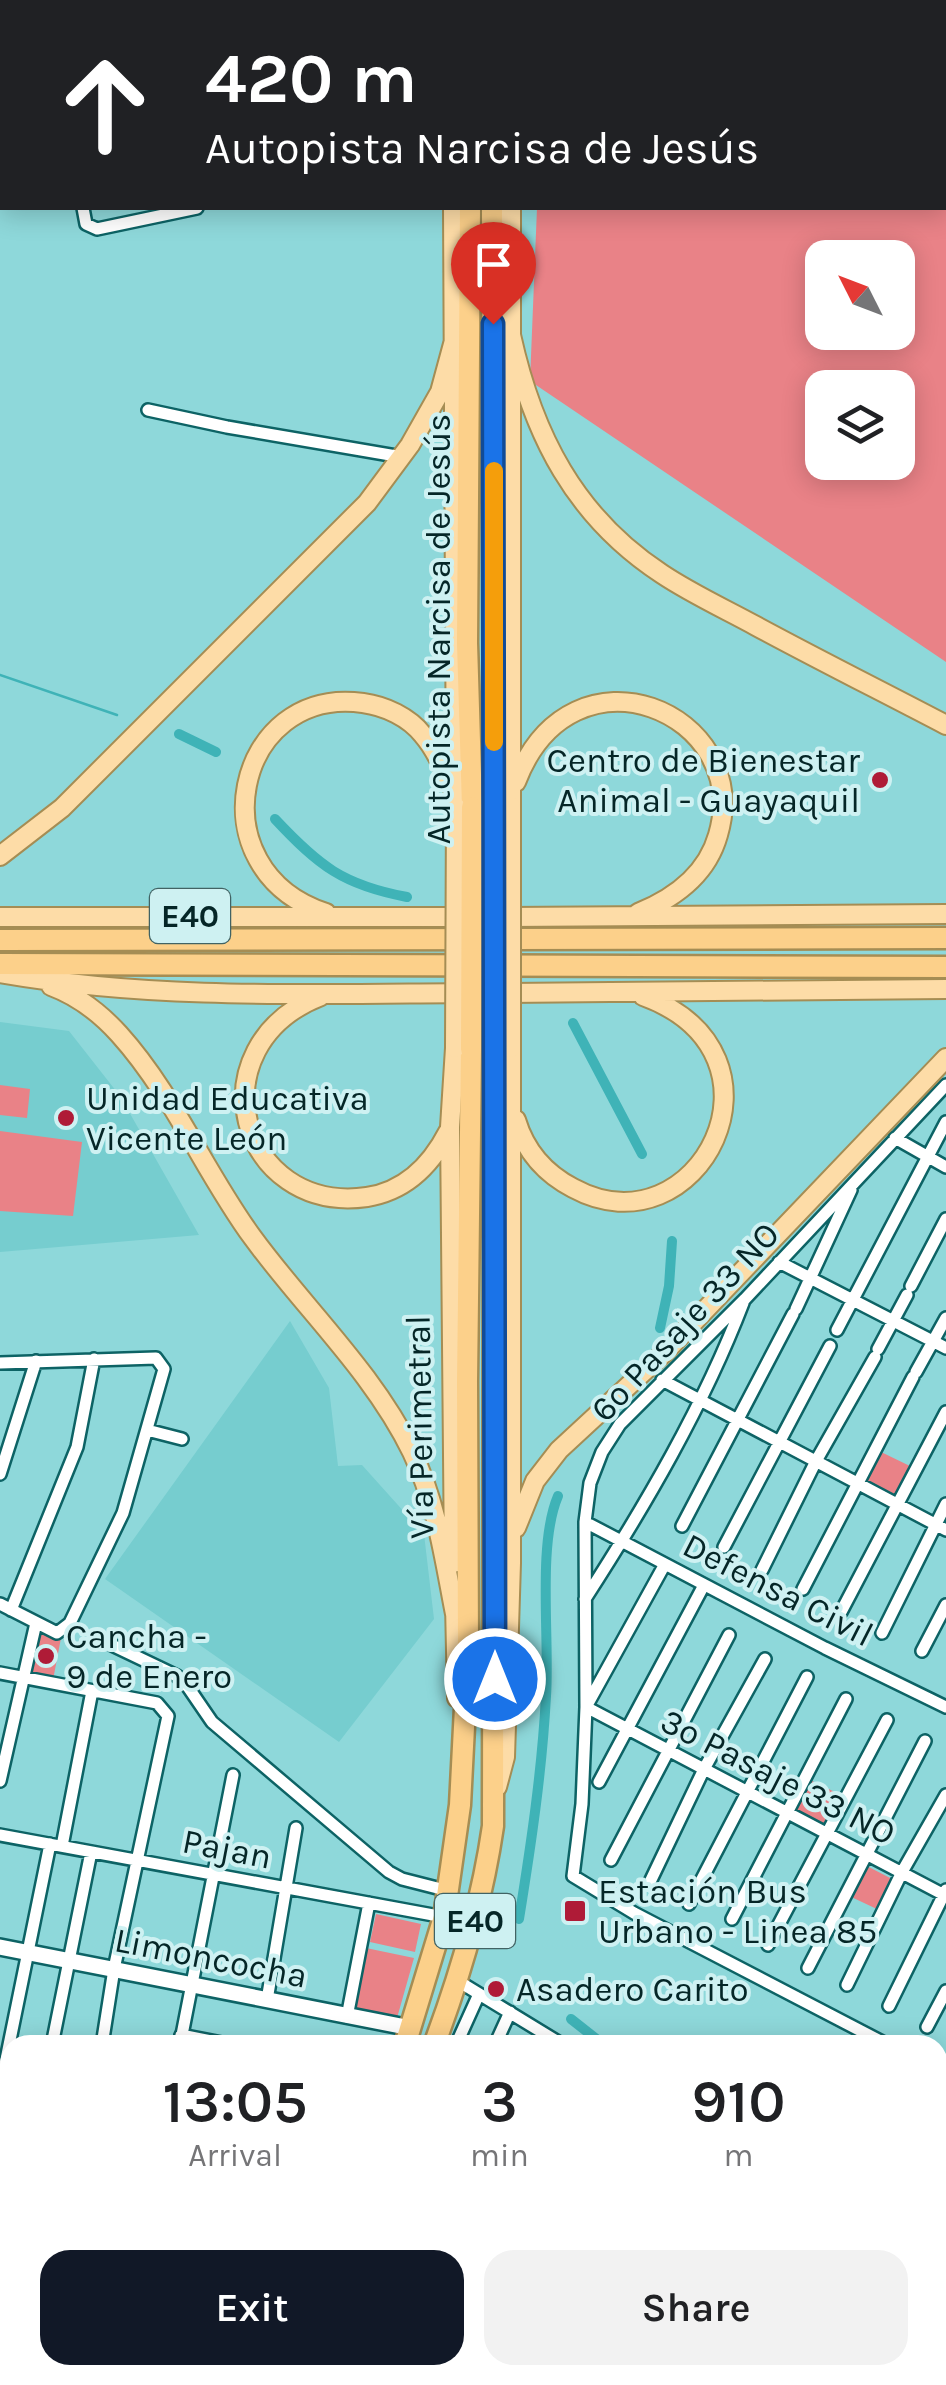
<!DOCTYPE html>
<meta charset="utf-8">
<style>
:root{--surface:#fff;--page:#f2f2f2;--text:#202124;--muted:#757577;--accent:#111827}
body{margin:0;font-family:Karla,sans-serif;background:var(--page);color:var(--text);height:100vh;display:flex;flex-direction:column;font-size:38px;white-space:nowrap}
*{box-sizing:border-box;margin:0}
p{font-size:32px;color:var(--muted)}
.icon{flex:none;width:55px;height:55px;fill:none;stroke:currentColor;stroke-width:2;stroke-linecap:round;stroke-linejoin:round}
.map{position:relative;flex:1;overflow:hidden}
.details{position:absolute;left:0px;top:2035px;width:948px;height:350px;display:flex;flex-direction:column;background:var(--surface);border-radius:30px 30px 0 0;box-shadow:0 5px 25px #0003}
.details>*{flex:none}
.top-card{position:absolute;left:0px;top:0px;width:948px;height:210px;box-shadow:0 5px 25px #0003;background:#202124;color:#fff;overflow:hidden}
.needle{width:65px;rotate:312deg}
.controls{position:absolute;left:805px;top:240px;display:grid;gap:20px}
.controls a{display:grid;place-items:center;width:110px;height:110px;border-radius:20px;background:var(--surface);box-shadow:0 5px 25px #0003;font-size:50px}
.pin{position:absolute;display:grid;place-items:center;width:85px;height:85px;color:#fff;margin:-102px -42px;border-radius:50% 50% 50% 0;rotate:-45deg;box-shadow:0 0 10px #0007}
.pin .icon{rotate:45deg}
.me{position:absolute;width:110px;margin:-55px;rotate:0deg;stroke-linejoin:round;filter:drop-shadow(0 0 8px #0008)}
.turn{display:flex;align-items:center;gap:35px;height:210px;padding:0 40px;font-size:45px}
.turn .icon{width:130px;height:130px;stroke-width:2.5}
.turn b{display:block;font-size:70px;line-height:85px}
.eta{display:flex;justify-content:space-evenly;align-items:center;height:170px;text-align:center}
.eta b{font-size:60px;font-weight:600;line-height:70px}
.primary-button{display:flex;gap:20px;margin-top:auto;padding:20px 40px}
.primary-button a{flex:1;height:115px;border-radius:30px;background:var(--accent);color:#fff;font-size:40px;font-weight:600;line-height:115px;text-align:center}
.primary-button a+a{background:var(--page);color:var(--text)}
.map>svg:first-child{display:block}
</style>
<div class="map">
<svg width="946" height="2385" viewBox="0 0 946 2385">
<rect width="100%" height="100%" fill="#8ed8da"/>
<path fill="#76cdcf" d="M0 1022 69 1031 120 1096 199 1235 0 1252Z
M290 1321 329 1388 338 1466 362 1465 424 1534 434 1619 339 1742 105 1579Z
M938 2086 946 2090V2190L938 2207Z"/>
<path fill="#e98287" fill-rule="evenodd" d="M545 0H946V662L530 381 537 208H945V2H545ZM822 258H898V332H822ZM822 388H898V462H822Z
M0 1085 30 1089 27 1118 0 1115Z
M0 1131 82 1142 73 1216 0 1211Z
M879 1451 912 1467 893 1501 862 1484Z
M39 1632 61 1638 53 1680 30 1675Z
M808 1779 841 1795 824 1829 791 1812Z
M863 1864 894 1880 879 1910 847 1895Z
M376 1914 421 1924 415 1952 370 1942Z
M366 1948 414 1958 397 2018 354 2010Z"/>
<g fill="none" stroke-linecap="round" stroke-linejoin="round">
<path stroke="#3fb3b7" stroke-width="2.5" d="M0 675 117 715"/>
<path stroke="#3fb3b7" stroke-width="10" d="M179 734 216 752
M275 819C319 866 343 885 407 897
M573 1023 642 1154
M660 1328 669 1286 672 1241
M519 1919C531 1845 542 1771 546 1696 550 1640 537 1545 558 1496
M571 2019 604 2045
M938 2277 946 2287"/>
<g stroke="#0d6365" stroke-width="16">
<path id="minor" d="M364 0 369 2
M238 2 248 0
M343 2 352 0
M383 2 388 0
M83 208 86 224 97 229 197 208
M148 410 227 427 402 457
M895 1138 946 1167
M779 1262 946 1348
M911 1286 946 1219
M796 1309 851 1190
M837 1330 946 1122
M878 1349 907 1295
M0 1363 156 1358 164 1369 123 1513 70 1623 57 1633 0 1604
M916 1372 946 1318
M662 1380 946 1530
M147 1430 182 1439
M0 1474 36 1361
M585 1522 825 1648 946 1707
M682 1526 793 1314
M724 1547 830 1346
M665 1564 586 1707 946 1896
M762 1570 816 1461 875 1357
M803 1589 913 1377
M585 1599C645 1506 703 1407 743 1303
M11 1610 77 1447 94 1359
M841 1612 946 1412
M882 1633 946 1504
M112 1645 177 1676 188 1687 212 1722 389 1872 402 1879 449 1891
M922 1651 946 1605
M0 1673 157 1703 168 1716 114 1969 102 2045
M0 1781 36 1623
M599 1782 704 1585
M0 1835 444 1917
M62 1846 92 1691
M611 1860 729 1635
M650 1882 704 1769 765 1659
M689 1904 807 1677
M732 1919 846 1699
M768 1945 887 1720
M808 1968 925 1741
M458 1981 563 2045
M847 1985 902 1872 946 1795
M267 2000 296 1828
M889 2006 946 1890
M347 2017 369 1903
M927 2027 946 1991
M181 2035 232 2045
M52 2045 91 1852
M180 2045 233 1775
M456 2045 479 1994
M495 2045 510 2012
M888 2045 634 1913 573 1876 582 1804 586 1707 585 1522 590 1483 602 1452 620 1424 745 1299 946 1085
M938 2071 946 2075
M0 2089 50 1844
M0 2161 10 2164
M0 2239 10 2240
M0 2301 10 2303
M938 2314 946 2325
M0 2363 10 2365
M71 2375 120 2385
M642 2375 755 2385
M804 2375V2385
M849 2375 856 2385
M135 2385 144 2375
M266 2385 272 2375
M387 2385V2375
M446 2385V2375
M486 2385V2375
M538 2385 539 2375
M594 2385V2375
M900 2385 903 2375"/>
</g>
<g stroke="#0d6365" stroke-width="20">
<path id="tertiary" d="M0 1947 411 2028"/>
</g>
<g stroke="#a58d54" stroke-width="22">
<path id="primary" d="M449 2V0
M514 2V0
M453 208 456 807
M511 335C533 435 575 517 662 574 692 594 725 609 756 626 819 660 883 692 946 725
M516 782C572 635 754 713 718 835 707 874 675 898 638 913
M511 806V208
M0 856 62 808 367 503 410 445 440 392 456 333
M326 913C194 870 235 685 363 703 385 706 409 717 423 735 436 750 444 770 453 789
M0 917H471
M497 917 946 914
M0 973C154 1000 315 994 471 993
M51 986C78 996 100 1013 119 1034 174 1095 205 1173 253 1238 305 1309 373 1372 412 1452 437 1504 444 1558 455 1614
M497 993 946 989
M321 996C193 1046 239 1215 367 1197 405 1191 431 1165 448 1132
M516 1120C525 1150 544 1173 573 1188 698 1256 802 1054 643 996
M516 1528 535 1481 559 1450 665 1352 946 1058
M454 1563 450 1127 455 1048
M455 1604 457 1698
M497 1787 505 1757 511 1563V1048"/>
</g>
<g stroke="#a58d54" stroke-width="25">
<path id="trunk" d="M471 0V2
M493 2V0
M470 208 467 643 472 807
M492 208 494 806
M0 940 946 938
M0 964 946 967
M405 2045 444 1917 460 1805 468 1649 467 1382 471 1049
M434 2045C461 1973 482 1902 493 1826L494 1049
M176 2385 185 2375
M212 2385 221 2375"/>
</g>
<use href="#minor" stroke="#fff" stroke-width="11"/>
<use href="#tertiary" stroke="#fff" stroke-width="15"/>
<use href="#primary" stroke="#fddca7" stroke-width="18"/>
<use href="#trunk" stroke="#fcd08a" stroke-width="20"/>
<g stroke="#a58d54" stroke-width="22" stroke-linecap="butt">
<path id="primary-bridge" d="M511 806V1048
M455 1048 456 807"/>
</g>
<g stroke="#a58d54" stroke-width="25" stroke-linecap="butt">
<path id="trunk-bridge" d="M494 806V1049
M471 1049 472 807"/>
</g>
<use href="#primary-bridge" stroke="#fddca7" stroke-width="18"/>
<use href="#trunk-bridge" stroke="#fcd08a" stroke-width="20"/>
</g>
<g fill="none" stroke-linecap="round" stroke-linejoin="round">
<g stroke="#114b97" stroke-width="25">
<path id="route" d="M493 324 495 1679"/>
</g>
<use href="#route" stroke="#1a73e8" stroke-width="18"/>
<path stroke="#f59e0b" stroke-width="18" d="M494 471V742"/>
</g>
<g fill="#af1b37" stroke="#cef1f2" stroke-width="4">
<circle cx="880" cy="780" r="10"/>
<circle cx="66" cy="1118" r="10"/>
<circle cx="46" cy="1656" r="10"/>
<rect x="563" y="1899" width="24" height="24" rx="5"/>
<circle cx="496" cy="1989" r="10"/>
</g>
<g text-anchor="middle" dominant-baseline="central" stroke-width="8" stroke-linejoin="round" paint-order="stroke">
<g fill="#cef1f2" stroke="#416364" stroke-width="2.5">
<rect x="150" y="889" width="80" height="54" rx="8"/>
<rect x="435" y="1894" width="80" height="54" rx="8"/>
</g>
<g font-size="32" font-weight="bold" fill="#052627">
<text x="190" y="916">E40</text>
<text x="475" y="1921">E40</text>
</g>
<g font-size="35" fill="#052627" stroke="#cef1f2">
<text transform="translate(438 629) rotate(-90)">Autopista Narcisa de Jesús</text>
<text transform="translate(685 1322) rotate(-47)">6º Pasaje 33 NO</text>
<text transform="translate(420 1427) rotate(-91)">Vía Perimetral</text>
<text transform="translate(778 1590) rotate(27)">Defensa Civil</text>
<text transform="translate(778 1777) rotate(27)">3º Pasaje 33 NO</text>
<text transform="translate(227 1849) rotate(11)">Pajan</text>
<text transform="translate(211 1958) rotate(11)">Limoncocha</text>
</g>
<g font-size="35" fill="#052627" stroke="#cef1f2" text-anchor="start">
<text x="860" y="760" text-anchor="end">Centro de Bienestar<tspan x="860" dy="40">Animal - Guayaquil</tspan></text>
<text x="86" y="1098">Unidad Educativa<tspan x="86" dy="40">Vicente León</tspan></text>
<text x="66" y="1636">Cancha -<tspan x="66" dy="40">9 de Enero</tspan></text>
<text x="598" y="1891">Estación Bus<tspan x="598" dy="40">Urbano - Linea 85</tspan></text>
<text x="516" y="1989">Asadero Carito</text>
</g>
</g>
</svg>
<div class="controls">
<a><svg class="needle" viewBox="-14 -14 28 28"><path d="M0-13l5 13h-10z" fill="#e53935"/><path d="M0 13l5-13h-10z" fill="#757577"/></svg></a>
<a><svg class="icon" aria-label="layers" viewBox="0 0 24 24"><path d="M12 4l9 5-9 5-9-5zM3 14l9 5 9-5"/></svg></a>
</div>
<div class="pin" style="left:493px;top:324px;background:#d93025"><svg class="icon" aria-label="arrive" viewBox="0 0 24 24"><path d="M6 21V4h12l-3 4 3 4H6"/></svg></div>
<svg class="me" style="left:495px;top:1679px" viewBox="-20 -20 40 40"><circle r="17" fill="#1a73e8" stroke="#fff" stroke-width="3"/><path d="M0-11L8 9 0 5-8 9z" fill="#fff"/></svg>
<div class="top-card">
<div class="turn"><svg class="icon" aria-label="ahead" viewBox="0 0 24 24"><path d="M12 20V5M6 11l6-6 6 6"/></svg><div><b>420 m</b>Autopista Narcisa de Jesús</div></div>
</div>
<section class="details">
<div class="eta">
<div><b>13:05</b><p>Arrival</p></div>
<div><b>3</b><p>min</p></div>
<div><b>910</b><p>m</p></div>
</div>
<div class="primary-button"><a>Exit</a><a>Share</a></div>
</section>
</div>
